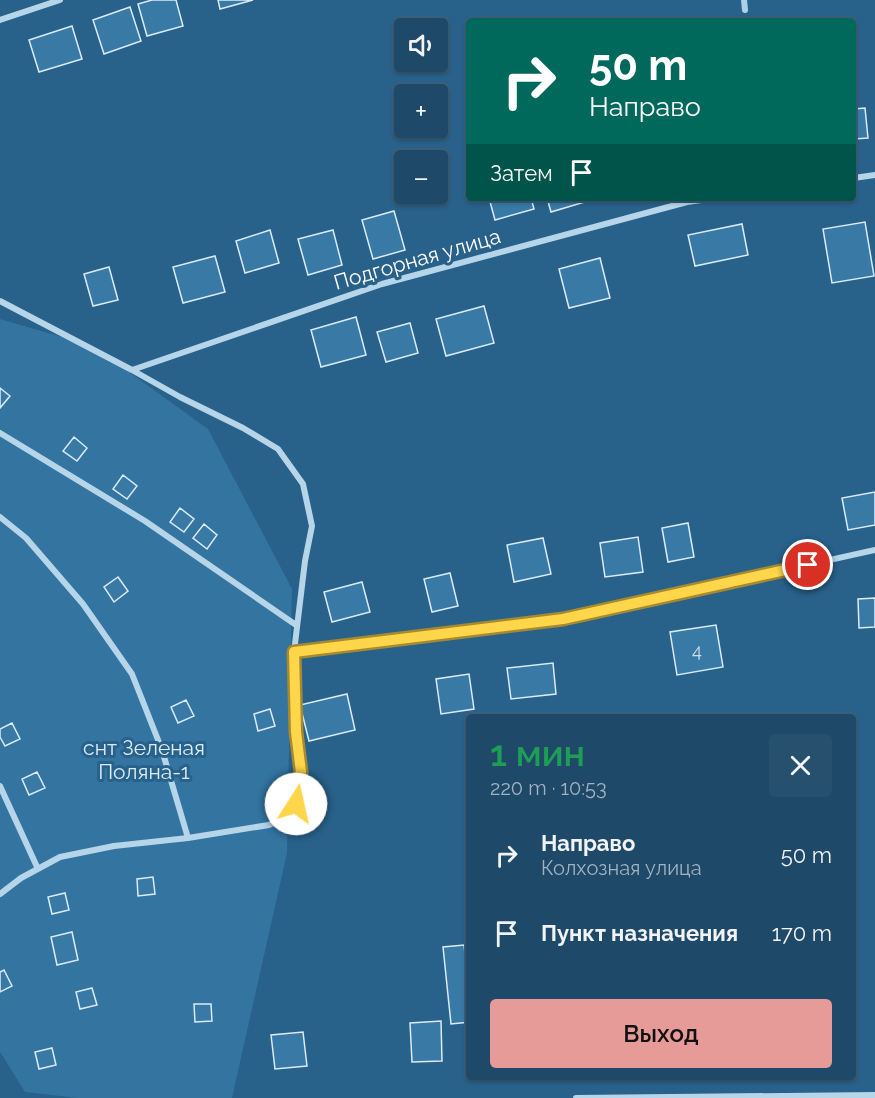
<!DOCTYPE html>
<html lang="ru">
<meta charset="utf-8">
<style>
:root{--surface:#1e4968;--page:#26506e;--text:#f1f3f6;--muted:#a1b2c0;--line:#3c617c;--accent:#e69b98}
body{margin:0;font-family:Raleway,sans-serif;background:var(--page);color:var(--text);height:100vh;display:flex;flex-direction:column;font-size:22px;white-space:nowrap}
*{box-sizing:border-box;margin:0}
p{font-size:20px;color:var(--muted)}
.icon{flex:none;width:33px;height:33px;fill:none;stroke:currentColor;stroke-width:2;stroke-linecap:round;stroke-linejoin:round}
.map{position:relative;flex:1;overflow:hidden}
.sheet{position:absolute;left:466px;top:714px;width:390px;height:366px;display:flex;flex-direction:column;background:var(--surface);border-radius:6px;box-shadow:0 2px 4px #0004,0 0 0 2px var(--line)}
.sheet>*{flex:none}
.top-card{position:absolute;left:466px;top:18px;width:390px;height:183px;border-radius:6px;box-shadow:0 2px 4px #0004,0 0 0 2px var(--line);background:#00695c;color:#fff;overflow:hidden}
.tools{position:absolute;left:394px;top:18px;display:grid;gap:12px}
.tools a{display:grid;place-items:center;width:54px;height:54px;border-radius:6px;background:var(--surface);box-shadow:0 2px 4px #0004,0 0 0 2px var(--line);font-size:30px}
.pin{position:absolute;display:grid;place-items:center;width:51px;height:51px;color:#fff;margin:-26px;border:3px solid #fff;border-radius:50%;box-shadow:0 2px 6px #0007}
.me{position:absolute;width:66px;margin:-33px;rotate:10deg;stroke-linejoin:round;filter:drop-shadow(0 0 4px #0008)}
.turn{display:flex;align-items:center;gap:21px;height:126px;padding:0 24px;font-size:27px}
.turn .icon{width:78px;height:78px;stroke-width:2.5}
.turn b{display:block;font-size:42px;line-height:51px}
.then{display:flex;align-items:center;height:57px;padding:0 24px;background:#0003;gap:12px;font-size:22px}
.round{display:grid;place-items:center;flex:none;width:63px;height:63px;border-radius:6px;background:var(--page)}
.summary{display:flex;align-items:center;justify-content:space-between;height:102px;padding:0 24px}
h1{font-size:36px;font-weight:600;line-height:45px;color:#1e9e55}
.cta{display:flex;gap:12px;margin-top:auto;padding:12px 24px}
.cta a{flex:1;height:69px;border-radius:6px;background:var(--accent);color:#111;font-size:24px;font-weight:600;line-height:69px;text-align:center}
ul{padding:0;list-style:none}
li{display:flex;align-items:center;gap:18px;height:78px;padding:0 24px}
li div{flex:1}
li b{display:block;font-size:22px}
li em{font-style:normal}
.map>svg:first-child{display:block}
</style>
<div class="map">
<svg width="875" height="1098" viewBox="0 0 875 1098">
<rect width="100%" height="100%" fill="#28618a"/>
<path fill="#3374a1" d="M0 319 93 346 208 429 292 589 287 853 232 1098H78L25 1092 0 1052Z"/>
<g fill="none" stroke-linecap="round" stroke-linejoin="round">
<path stroke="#abd1e9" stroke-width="6" d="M744 0 745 10"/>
</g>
<path fill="#3979a6" stroke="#daebf7" stroke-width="1.5" d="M152 0H176L183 26 147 36 138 4Z
M218 0H253L220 9Z
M130 7 141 41 104 54 93 20Z
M72 26 82 59 39 72 29 40Z
M865 108 868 138 854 139V109Z
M489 198H531L534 209 495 220Z
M547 198H587L588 201 551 212Z
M394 211 405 250 373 259 362 220Z
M865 222 874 276 832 283 823 229Z
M742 224 748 255 695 266 688 235Z
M270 230 279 263 245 273 236 241Z
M333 230 342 265 308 275 298 239Z
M215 256 225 292 183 303 173 267Z
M600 258 610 298 569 308 559 269Z
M109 267 118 300 93 306 84 274Z
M484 306 494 343 446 356 436 319Z
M356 317 366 355 321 367 311 330Z
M410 323 418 353 386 362 377 332Z
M0 388 10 396 0 408Z
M74 437 87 448 77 461 63 451Z
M123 475 137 486 127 499 113 489Z
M875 492V525L848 530 842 498Z
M180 508 194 519 184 532 170 522Z
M688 523 694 557 668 562 662 528Z
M204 524 217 535 207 549 193 538Z
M638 537 643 572 605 577 600 543Z
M543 538 551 574 514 582 507 545Z
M450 573 458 606 432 612 424 579Z
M118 577 128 591 114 602 104 587Z
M362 582 370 612 332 622 324 592Z
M875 598V627L859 628 858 599Z
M716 625 723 667 677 675 670 632Z
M553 663 556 694 511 699 507 668Z
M469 674 474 709 441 714 436 679Z
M347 694 355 730 309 741 300 705Z
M186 700 194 716 178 723 171 707Z
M270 709 275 726 258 731 254 714Z
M12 723 20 739 5 746 0 737V729Z
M37 772 45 788 29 795 22 779Z
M153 877 155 894 138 896 137 879Z
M65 893 69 910 52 914 48 897Z
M72 932 78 960 57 965 51 937Z
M464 945 470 998V1022L451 1024 443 947Z
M4 970 12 986 0 992V972Z
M92 988 97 1005 80 1009 76 992Z
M194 1004H211L212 1021 195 1022Z
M441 1021 442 1061 412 1062 410 1023Z
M303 1032 307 1066 275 1069 271 1035Z
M52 1048 56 1065 39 1069 35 1052Z"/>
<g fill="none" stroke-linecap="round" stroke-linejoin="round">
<path stroke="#b6d5e9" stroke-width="6" d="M0 20 60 0
M854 178 875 175
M0 301 132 370 180 397 243 428 278 449 303 484 312 526 305 561 294 652
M132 370 382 284 687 202 716 198
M0 433 145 521 296 625
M0 517 26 538 83 604 132 674 162 750 188 838
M0 786 38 869
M0 894 21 878 60 857 114 846 188 838 269 825 286 816 296 804 301 772 296 732 294 652 563 619 875 550
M576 1098 875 1095"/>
</g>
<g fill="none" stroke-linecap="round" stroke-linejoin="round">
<g stroke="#a68a30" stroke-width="15">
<path id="route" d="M296 804 301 772 296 732 294 652 563 619 808 565"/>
</g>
<use href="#route" stroke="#ffd54a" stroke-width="10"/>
</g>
<g text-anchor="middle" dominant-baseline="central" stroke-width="6" stroke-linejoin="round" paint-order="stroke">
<g font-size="18" fill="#cedee9">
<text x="697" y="650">4</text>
</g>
<g font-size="21" fill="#fff" stroke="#28618a">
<text transform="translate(417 259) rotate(-16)">Подгорная улица</text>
</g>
<g font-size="21" fill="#daebf7" stroke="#28618a">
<text x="144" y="747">снт Зеленая<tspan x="144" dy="24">Поляна-1</tspan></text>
</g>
</g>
</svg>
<div class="tools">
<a><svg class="icon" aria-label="sound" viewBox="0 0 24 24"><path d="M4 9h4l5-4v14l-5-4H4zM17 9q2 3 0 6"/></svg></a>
<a>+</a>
<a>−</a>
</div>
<div class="pin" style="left:808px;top:565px;background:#d93025"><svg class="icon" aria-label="arrive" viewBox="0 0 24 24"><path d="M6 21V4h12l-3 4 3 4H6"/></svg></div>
<svg class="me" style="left:296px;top:804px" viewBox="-20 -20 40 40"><circle r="19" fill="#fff"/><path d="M0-13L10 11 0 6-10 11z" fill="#ffd54a"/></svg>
<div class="top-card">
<div class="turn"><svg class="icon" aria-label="right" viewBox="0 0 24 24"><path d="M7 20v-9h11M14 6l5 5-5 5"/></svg><div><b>50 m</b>Направо</div></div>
<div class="then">Затем<svg class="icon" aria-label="arrive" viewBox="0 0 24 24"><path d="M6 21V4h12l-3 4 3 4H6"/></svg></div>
</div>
<section class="sheet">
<div class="summary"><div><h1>1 мин</h1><p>220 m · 10:53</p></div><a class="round"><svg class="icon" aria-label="close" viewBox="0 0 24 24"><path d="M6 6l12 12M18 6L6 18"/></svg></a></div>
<ul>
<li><svg class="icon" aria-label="right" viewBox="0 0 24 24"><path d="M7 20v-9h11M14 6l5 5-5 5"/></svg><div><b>Направо</b><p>Колхозная улица</p></div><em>50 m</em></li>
<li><svg class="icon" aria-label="arrive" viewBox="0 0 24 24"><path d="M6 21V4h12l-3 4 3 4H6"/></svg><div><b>Пункт назначения</b></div><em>170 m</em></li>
</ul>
<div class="cta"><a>Выход</a></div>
</section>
</div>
